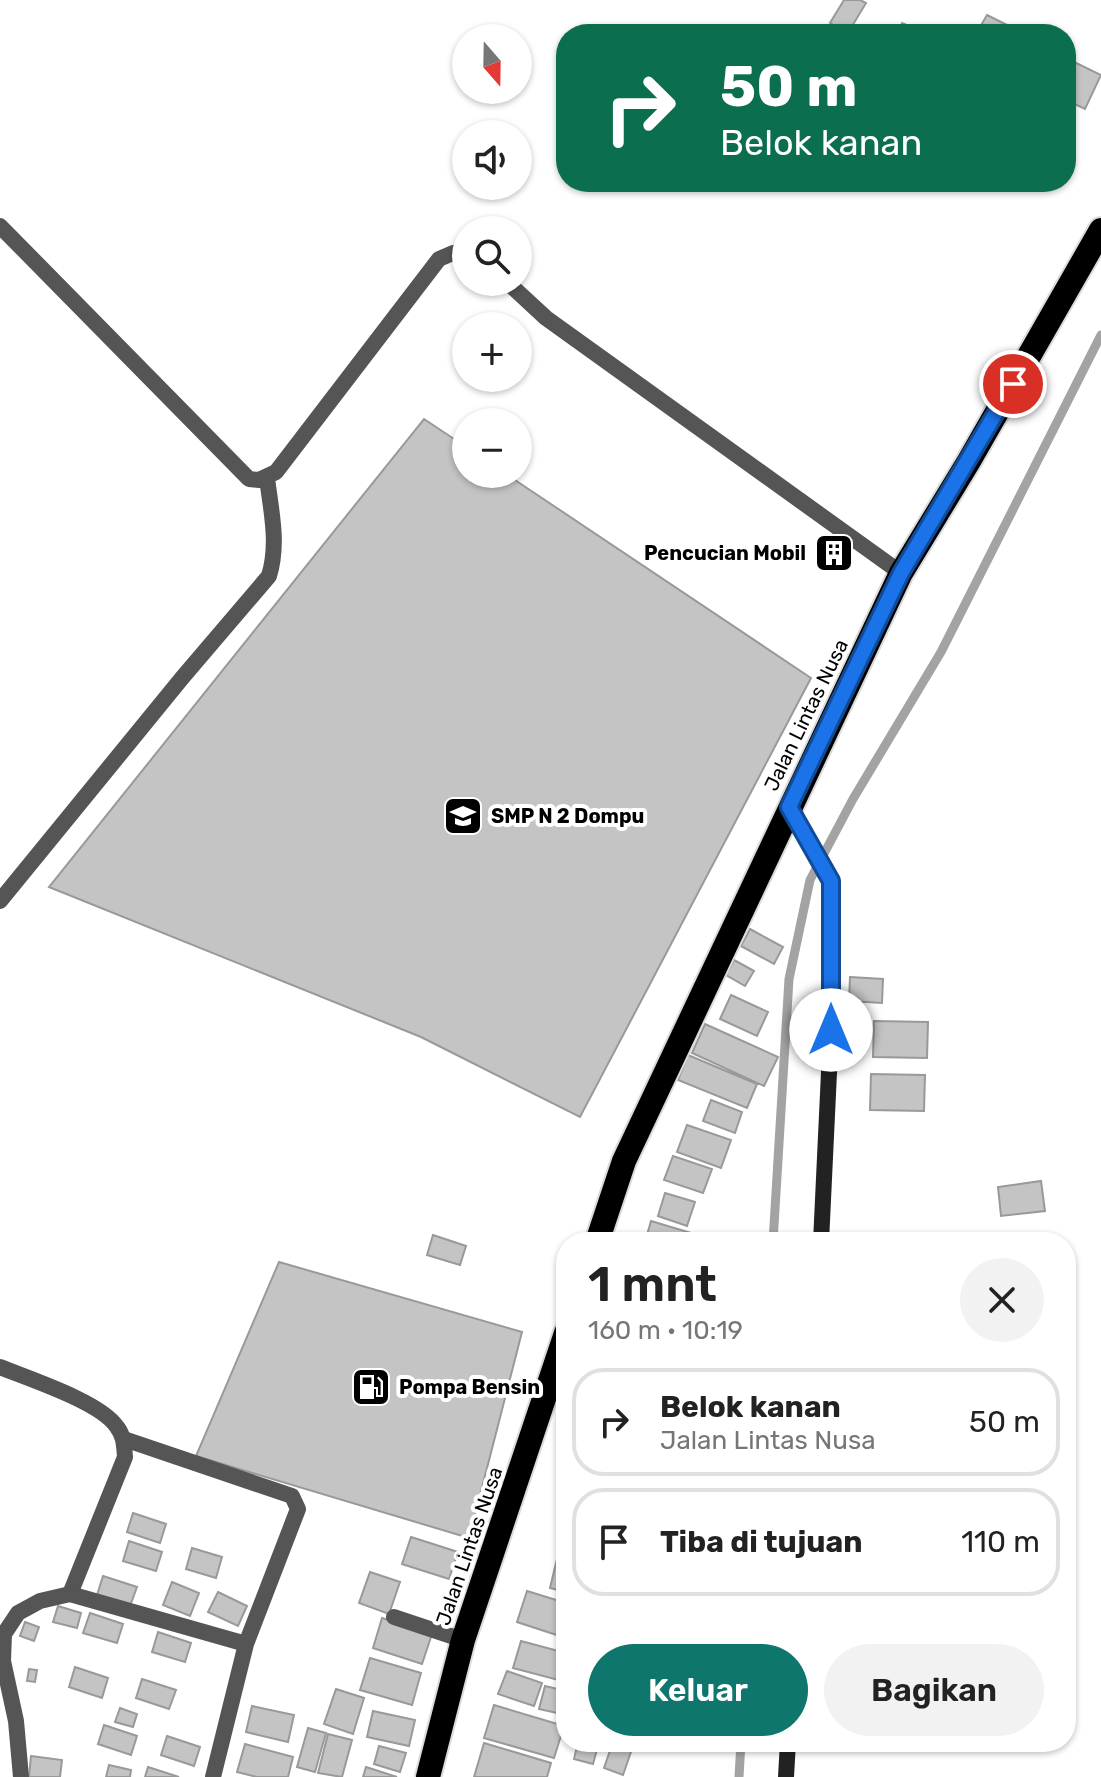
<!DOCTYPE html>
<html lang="id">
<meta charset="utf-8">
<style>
:root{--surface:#fff;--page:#f2f2f2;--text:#222;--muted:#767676;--line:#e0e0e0;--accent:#0f766e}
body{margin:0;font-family:Rubik,sans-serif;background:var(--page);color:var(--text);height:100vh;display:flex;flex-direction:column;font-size:30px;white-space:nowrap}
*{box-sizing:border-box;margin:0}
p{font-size:26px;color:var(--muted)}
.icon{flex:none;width:44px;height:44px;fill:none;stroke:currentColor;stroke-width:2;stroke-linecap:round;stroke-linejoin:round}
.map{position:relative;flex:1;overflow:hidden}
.drawer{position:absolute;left:556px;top:1232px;width:520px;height:520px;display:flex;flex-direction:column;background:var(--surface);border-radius:32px;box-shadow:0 2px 6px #0004}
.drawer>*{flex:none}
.guide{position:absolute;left:556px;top:24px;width:520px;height:168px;border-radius:32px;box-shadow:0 2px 6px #0004;background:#0b6e4f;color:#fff;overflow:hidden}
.needle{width:52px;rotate:160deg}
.tools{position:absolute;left:452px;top:24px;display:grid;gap:16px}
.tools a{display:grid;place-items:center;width:80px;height:80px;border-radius:50%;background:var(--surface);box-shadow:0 2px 6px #0004;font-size:40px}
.pin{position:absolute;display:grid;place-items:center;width:68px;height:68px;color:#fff;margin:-34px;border:4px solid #fff;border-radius:50%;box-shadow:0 2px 8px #0007}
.me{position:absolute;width:88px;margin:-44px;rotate:0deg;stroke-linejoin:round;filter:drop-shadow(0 0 6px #0008)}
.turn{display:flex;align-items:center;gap:28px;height:168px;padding:0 32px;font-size:36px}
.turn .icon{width:104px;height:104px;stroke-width:2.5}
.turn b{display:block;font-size:56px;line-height:68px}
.round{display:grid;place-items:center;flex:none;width:84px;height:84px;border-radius:42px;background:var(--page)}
.headline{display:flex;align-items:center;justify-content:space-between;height:136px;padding:0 32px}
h1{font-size:48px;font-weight:600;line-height:60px}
.cta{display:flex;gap:16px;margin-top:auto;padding:16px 32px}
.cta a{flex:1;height:92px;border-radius:48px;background:var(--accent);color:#fff;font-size:32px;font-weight:600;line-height:92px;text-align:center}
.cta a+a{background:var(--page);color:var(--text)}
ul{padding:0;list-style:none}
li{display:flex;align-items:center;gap:24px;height:108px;margin:0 16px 12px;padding:0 16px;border:4px solid var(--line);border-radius:32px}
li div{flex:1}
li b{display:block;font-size:30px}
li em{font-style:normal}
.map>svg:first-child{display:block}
</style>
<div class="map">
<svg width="1101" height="1777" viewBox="0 0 1101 1777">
<rect width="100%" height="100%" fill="#fff"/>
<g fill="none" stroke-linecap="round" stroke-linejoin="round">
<path stroke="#a3a3a3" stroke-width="9" d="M773 1242 789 979 810 880 853 799 941 652 1101 335
M739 1777 741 1742"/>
</g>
<path fill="#c4c4c4" stroke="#999" stroke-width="2" d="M844 0H860L866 3 848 33 830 23Z
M987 15 1011 27 1007 34H976Z
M902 23 927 34H897Z
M1066 58 1101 75 1085 109 1066 100Z
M424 419 466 447V474H506L811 678 580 1117 421 1037 49 887Z
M831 536 850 547 837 570 818 559Z
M750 929 783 947 774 964 741 946Z
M734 960 754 971 745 986 726 975Z
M850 977 883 979 882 1003 849 1001Z
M731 995 768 1012 757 1036 720 1019Z
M874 1021 928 1022 927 1058 873 1057Z
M705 1024 778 1057 764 1086 692 1053Z
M688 1055 757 1084 747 1108 678 1080Z
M871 1074 925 1075 924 1111 870 1110Z
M711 1100 742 1112 735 1133 703 1121Z
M687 1125 731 1140 721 1168 677 1152Z
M673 1156 712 1169 703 1193 664 1180Z
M1041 1181 1045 1211 1001 1216 998 1187Z
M665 1193 695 1202 687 1226 658 1216Z
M651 1221 721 1242H645Z
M433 1235 466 1246 460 1265 427 1255Z
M279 1262 522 1332 469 1538 196 1456Z
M133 1513 166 1524 160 1543 127 1532Z
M411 1537 458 1552 449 1579 402 1564Z
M129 1541 162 1552 156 1571 123 1561Z
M192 1548 222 1557 216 1578 186 1569Z
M557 1559 566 1561V1592L550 1588Z
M370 1572 400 1582 389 1614 359 1603Z
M103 1576 137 1587 130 1606 97 1595Z
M172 1582 199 1593 190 1616 163 1605Z
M527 1591 566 1603V1638L517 1622Z
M218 1592 247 1606 238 1626 208 1612Z
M58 1606 81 1613 77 1628 53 1622Z
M90 1613 123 1624 117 1643 83 1633Z
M382 1618 432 1634 422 1664 373 1648Z
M25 1622 39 1627 34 1641 20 1636Z
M158 1632 191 1643 185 1662 152 1652Z
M521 1641 566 1653V1682L513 1668Z
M370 1658 421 1673 412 1705 360 1690Z
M75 1667 108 1678 102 1698 69 1687Z
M29 1669 37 1670 35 1682 27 1681Z
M507 1671 542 1683 534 1706 498 1694Z
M142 1679 176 1690 169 1709 136 1698Z
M545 1686 566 1691V1715L539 1709Z
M336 1689 364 1698 353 1734 324 1724Z
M494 1705 564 1726 554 1758 484 1738Z
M252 1706 294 1715 288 1742 246 1732Z
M120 1708 137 1714 133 1727 115 1722Z
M373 1711 415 1720 409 1746 367 1737Z
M104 1725 137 1736 131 1755 98 1744Z
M308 1728 326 1733 315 1772 297 1767Z
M328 1734 352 1740 342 1777 318 1773Z
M167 1736 200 1747 194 1766 161 1755Z
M578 1742H599L593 1764 574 1759Z
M613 1742 633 1746 623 1775 604 1768Z
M663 1742H694L692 1751 663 1744Z
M926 1742H957L956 1749Z
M484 1743 551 1763 547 1777H474Z
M245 1744 293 1757 288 1777H257L237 1772Z
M379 1746 406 1753 400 1772 374 1764Z
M31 1756 62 1760 60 1777H29Z
M109 1765 131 1770 130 1777H106Z
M148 1767 179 1777H145Z
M366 1767 397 1777H363Z"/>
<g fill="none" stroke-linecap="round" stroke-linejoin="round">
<g stroke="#dbdbdb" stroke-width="28">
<path id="highway" d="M597 1242 624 1161 901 573 969 461 1101 230
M428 1777 463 1640 566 1333"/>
</g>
<path stroke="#555" stroke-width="16" d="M0 226 249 479 259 480 276 472 439 259 453 253 466 254
M507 282 546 318 901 573
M0 901 182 678 269 576C279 543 271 511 267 478
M0 1367C29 1379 101 1402 117 1427 124 1436 124 1445 125 1457L70 1594"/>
<path stroke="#555" stroke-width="16" d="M124 1439 292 1496 298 1509 246 1644
M394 1617 463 1640
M21 1777 16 1721 3 1661 4 1634 18 1613 40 1601 70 1594 246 1644 213 1777"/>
<path stroke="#222" stroke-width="16" d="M789 807 831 881V1030L821 1242
M786 1777 788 1742"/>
<use href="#highway" stroke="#000" stroke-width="24"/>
</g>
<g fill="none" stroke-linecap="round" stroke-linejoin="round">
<g stroke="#114b97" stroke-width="20">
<path id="route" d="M831 1030V881L789 807 901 573 1013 384"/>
</g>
<use href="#route" stroke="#1a73e8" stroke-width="14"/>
</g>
<defs>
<g id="building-square" transform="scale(2)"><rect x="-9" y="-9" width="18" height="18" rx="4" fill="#000" stroke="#fff"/><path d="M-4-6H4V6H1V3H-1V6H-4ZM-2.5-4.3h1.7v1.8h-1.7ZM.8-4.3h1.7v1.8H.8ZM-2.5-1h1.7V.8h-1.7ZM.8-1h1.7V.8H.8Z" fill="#fff"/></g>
<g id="school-square" transform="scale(2)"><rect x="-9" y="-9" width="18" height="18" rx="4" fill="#000" stroke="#fff"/><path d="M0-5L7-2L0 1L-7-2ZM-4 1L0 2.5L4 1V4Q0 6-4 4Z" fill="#fff"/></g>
<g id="fuel-square" transform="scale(2)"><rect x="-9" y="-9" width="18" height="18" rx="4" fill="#000" stroke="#fff"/><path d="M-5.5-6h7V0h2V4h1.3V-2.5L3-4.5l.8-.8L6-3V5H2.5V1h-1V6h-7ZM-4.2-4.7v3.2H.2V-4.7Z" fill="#fff"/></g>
</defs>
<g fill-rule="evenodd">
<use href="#building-square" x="834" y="553"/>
<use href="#school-square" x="463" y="816"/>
<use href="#fuel-square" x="371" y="1387"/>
</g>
<g text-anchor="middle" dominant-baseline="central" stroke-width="8" stroke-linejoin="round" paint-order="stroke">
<g font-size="20" font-weight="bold" fill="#000" stroke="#fff" text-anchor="start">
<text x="806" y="553" text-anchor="end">Pencucian Mobil</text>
<text x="491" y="816">SMP N 2 Dompu</text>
<text x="399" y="1387">Pompa Bensin</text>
</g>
<g font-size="20" fill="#000" stroke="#fff">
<text transform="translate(806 715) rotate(-64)">Jalan Lintas Nusa</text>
<text transform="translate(469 1546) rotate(-71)">Jalan Lintas Nusa</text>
</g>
</g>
</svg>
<div class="tools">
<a><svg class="needle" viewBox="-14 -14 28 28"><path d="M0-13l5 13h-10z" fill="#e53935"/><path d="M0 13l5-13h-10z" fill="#767676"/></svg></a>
<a><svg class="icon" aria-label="sound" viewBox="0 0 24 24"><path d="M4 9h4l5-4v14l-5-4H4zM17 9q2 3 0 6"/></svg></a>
<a><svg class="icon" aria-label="search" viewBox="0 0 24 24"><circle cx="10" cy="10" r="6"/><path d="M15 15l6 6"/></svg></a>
<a>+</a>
<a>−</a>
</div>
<div class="pin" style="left:1013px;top:384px;background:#d93025"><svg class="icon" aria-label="arrive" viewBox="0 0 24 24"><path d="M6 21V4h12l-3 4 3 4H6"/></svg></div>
<svg class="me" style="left:831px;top:1030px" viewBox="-20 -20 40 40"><circle r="19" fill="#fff"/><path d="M0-13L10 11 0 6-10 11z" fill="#1a73e8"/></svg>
<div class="guide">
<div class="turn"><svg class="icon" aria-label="right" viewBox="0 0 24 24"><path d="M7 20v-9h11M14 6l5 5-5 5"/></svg><div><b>50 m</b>Belok kanan</div></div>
</div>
<section class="drawer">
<div class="headline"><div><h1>1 mnt</h1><p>160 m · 10:19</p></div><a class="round"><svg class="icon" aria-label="close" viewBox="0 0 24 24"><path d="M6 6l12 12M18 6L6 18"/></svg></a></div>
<ul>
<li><svg class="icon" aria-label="right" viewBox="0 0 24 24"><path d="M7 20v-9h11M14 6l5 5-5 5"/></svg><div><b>Belok kanan</b><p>Jalan Lintas Nusa</p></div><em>50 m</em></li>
<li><svg class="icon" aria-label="arrive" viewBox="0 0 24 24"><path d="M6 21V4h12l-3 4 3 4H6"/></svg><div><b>Tiba di tujuan</b></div><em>110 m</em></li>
</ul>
<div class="cta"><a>Keluar</a><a>Bagikan</a></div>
</section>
</div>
